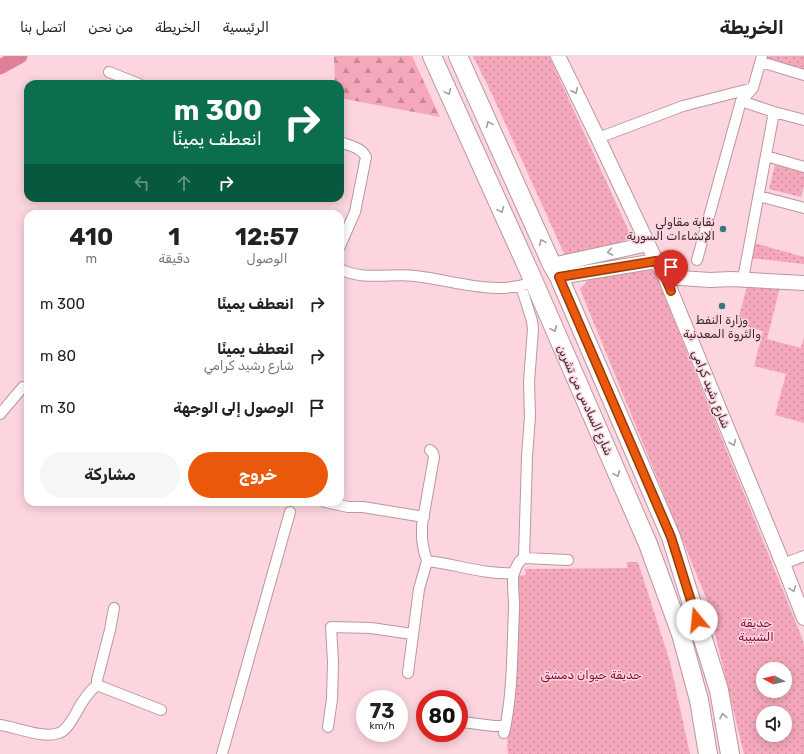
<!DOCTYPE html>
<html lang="ar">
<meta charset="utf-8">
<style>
:root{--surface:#fff;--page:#f6f6f6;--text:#222;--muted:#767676;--line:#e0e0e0;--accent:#ea580c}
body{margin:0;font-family:Rubik,"Noto Sans Arabic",sans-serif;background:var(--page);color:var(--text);direction:rtl;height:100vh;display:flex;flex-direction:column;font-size:15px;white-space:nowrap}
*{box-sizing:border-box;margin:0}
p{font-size:13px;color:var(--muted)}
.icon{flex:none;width:22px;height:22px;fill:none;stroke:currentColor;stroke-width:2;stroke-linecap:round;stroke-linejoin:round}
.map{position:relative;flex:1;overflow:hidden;direction:ltr}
.details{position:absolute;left:24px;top:154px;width:320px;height:296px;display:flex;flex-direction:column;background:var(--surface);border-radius:12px;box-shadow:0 2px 10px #0003;direction:rtl}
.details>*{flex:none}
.banner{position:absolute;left:24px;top:24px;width:320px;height:122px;border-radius:12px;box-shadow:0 2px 10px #0003;direction:rtl;background:#0b6e4f;color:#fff;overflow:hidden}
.needle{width:26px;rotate:277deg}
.controls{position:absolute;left:756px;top:606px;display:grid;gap:8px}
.controls a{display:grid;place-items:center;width:36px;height:36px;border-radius:50%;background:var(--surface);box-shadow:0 2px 10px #0003;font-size:20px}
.speed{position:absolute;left:356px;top:634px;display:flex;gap:8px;font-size:20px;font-weight:700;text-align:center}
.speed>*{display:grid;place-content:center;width:52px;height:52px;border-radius:50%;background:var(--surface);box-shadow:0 2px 10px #0003;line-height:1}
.speed small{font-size:10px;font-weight:400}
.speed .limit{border:6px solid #d22;background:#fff;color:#111}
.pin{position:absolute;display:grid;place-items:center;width:34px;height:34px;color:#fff;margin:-41px -17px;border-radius:50% 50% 50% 0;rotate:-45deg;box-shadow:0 0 4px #0007}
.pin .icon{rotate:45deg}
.me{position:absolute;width:44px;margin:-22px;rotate:343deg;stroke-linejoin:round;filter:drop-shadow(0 0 3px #0008)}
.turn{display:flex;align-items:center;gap:14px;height:84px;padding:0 16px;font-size:18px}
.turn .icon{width:52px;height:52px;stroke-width:2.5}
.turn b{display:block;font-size:28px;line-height:34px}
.lanes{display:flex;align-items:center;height:38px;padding:0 16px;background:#0003;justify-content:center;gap:20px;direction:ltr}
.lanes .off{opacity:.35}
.eta{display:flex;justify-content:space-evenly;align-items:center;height:68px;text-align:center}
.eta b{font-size:24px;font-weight:700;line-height:28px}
.primary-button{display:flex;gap:8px;margin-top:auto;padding:8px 16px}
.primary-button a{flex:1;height:46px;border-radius:24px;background:var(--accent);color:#fff;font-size:16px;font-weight:700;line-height:46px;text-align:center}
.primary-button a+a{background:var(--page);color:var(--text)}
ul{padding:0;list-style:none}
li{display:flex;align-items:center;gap:12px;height:52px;padding:0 16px}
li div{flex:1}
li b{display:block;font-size:15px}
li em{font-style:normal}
header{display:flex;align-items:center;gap:24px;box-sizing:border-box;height:56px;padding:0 20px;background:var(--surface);border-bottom:1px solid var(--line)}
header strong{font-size:19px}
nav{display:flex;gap:22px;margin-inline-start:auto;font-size:14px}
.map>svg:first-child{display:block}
</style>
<header>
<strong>الخريطة</strong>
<nav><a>الرئيسية</a><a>الخريطة</a><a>من نحن</a><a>اتصل بنا</a></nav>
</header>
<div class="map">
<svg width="804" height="698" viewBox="0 0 804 698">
<defs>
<pattern id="grass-dots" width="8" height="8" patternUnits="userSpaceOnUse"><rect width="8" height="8" fill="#f5a8bb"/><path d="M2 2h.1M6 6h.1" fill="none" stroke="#c78998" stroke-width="1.8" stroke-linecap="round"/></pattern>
<pattern id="forest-firs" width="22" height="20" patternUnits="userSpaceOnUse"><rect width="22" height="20" fill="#f5a8bb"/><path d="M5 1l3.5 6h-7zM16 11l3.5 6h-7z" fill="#c78998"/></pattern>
</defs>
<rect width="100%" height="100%" fill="#fcd5de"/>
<path fill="url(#grass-dots)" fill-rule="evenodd" d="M473 0H549L632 182 567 204 491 36Z
M765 0H804V16L764 4Z
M775 109 804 116V130L801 141 769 133Z
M754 187 804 201V208L750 202Z
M632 213 654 214 802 582 804 590V698H744L707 544 580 233 589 223ZM763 613H785V635H763ZM763 657H785V679H763Z
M749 223 780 231 767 283 801 292 804 281V367L775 359 786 318 754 310 763 275 737 268Z
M627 506H638L670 606 690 698H508L507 691 517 520 526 519 525 513 627 512Z"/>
<path fill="url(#forest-firs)" d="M334 0H412L440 61 340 42V28H335Z"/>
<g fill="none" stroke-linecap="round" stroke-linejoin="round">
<path stroke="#de8099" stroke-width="15" d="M0 11 20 0"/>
<g stroke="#bb979f" stroke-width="12">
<path id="street" d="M761 6 804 19
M109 16 139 28
M741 45 774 56 804 64
M598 82 683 50 753 32
M340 86C350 90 361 91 366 101L355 156 340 190
M766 100 804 111
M759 140 804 152
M697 204 741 45 753 32 762 0
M340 213C363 225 391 217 415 220 450 224 493 239 527 228
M743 223 774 56
M521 230 532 265 533 273 529 326 530 360 527 401 524 502
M0 358 23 331 28 332
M325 446 348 451H363L424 461
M427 505C456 508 485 519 514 517
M783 508 804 500
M408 617 419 533 427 505 424 495 422 483V469L434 401 433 397 430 394
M97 629V624L110 574 114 552
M97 629 161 654
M462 666 494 670H505
M0 669C16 671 43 683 59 677 66 675 71 665 75 659 81 647 87 637 97 629
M328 671 332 643 333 606 331 571 371 572 412 578
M504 677C513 638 512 594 514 554 515 543 511 526 514 517 516 511 518 505 524 502L568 504
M222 698 290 456"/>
</g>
<g stroke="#bb979f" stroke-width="16">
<path id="secondary" d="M558 0 598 82 656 205 665 221 783 508 804 562
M552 209 648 188
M559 221 656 205
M665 221 710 224 731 223 804 227"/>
</g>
<g stroke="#bb979f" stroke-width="20">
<path id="highway" d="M432 0 534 226 648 488 681 578 699 644 708 698
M458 0 552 209 559 221 671 481 719 634 730 698"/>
</g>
<use href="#street" stroke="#fff" stroke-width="10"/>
<use href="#secondary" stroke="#fff" stroke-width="14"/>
<use href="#highway" stroke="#fff" stroke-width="18"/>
</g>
<defs><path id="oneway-chevron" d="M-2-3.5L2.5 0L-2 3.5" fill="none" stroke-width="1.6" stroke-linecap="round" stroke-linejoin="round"/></defs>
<g stroke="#a59ea0">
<use href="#oneway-chevron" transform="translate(575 35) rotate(64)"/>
<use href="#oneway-chevron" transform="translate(448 36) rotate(66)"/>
<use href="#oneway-chevron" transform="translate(489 68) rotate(-114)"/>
<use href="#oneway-chevron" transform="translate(501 154) rotate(66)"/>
<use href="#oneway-chevron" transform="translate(542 186) rotate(-114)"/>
<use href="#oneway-chevron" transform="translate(610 196) rotate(168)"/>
<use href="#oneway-chevron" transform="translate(554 273) rotate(66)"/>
<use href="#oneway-chevron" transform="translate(733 387) rotate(68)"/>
<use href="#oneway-chevron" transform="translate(617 418) rotate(66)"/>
<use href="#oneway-chevron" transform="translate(793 533) rotate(69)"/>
<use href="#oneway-chevron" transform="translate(723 660) rotate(-100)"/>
</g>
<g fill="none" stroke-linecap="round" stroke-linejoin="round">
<g stroke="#983908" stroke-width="10">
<path id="route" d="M671 235 665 221 656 205 559 221 671 481 697 564"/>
</g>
<use href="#route" stroke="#ea580c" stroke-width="7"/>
</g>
<g fill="#337886" stroke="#fcd5de" stroke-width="1.5">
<circle cx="723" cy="173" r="4"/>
<circle cx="722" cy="250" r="4"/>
</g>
<g text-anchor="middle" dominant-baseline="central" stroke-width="3" stroke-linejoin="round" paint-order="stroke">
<g font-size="12" fill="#36282b" stroke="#fcd5de" text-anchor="end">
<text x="715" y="166">نقابة مقاولي<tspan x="715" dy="14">الإنشاءات السورية</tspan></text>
<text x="722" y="264" text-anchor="middle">وزارة النفط<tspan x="722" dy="14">والثروة المعدنية</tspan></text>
</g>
<g font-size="12" fill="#36282b" stroke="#fcd5de">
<text transform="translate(711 333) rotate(68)">شارع رشيد كرامي</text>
<text transform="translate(585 344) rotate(66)">شارع السادس من تشرين</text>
</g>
<g font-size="12" fill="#7d083b" stroke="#fcd5de">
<text x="756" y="567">حديقة<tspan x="756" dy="14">الشبيبة</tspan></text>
<text x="591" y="619">حديقة حيوان دمشق</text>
</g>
</g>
</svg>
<div class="controls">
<a><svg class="needle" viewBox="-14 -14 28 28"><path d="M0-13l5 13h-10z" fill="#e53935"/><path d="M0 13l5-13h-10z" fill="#767676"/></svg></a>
<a><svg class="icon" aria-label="sound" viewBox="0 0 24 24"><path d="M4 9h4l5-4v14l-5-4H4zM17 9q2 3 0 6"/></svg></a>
</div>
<div class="speed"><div>73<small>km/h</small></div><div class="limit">80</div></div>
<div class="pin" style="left:671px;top:235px;background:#d93025"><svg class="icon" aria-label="arrive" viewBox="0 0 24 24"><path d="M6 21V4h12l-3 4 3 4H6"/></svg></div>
<svg class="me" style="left:697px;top:564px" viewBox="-20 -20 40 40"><circle r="19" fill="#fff"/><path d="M0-13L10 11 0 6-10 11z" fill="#ea580c"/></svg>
<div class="banner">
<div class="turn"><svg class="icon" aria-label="right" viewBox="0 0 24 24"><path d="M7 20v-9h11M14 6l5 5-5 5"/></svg><div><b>300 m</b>انعطف يمينًا</div></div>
<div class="lanes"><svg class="icon off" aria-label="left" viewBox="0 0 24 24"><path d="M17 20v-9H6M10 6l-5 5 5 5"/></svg><svg class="icon off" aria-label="ahead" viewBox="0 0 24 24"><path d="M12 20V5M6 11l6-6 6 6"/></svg><svg class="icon" aria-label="right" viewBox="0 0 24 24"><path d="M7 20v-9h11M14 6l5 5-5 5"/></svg></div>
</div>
<section class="details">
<div class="eta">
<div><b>12:57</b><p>الوصول</p></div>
<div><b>1</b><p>دقيقة</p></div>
<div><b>410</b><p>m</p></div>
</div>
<ul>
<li><svg class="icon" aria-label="right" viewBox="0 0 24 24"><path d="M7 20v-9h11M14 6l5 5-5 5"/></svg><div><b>انعطف يمينًا</b></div><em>300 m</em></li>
<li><svg class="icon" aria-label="right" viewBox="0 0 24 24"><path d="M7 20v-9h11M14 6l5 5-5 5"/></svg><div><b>انعطف يمينًا</b><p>شارع رشيد كرامي</p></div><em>80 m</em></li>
<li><svg class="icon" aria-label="arrive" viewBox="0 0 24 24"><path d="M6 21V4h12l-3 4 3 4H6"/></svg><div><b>الوصول إلى الوجهة</b></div><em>30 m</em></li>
</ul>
<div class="primary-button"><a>خروج</a><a>مشاركة</a></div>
</section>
</div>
